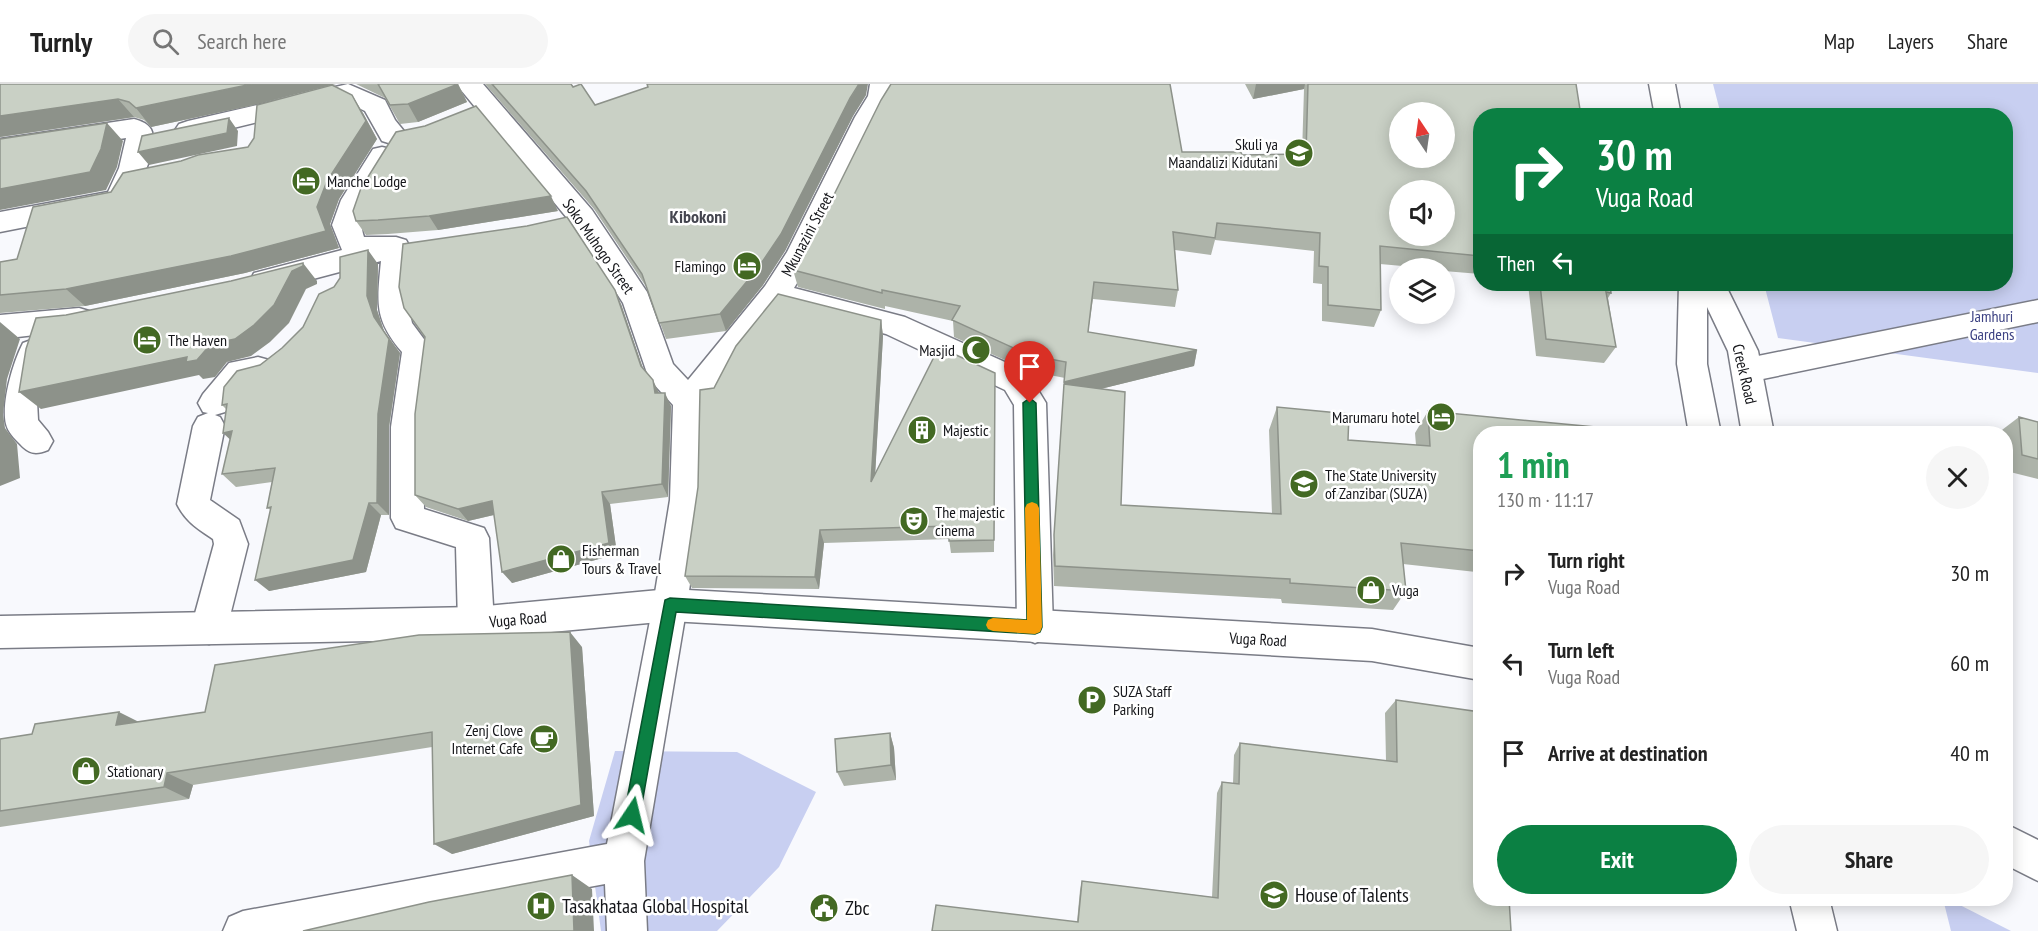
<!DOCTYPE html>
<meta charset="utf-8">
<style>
:root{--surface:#fff;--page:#f6f6f6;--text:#222;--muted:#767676;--line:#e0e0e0;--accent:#0b8043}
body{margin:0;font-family:"PT Sans Narrow",sans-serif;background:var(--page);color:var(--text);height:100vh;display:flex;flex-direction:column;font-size:22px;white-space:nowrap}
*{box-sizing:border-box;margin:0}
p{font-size:20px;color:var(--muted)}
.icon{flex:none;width:33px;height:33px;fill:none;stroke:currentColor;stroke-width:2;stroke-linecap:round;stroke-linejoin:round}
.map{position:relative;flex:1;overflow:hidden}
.drawer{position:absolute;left:1473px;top:342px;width:540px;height:480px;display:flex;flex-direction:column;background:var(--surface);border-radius:24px;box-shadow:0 3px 15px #0003}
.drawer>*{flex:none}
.top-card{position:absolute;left:1473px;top:24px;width:540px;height:183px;border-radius:24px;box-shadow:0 3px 15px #0003;background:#0b8043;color:#fff;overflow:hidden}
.needle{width:39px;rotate:347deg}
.fabs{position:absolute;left:1389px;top:18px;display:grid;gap:12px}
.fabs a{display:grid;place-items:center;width:66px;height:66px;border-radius:50%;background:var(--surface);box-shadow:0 3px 15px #0003;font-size:30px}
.pin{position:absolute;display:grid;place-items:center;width:51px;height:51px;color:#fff;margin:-62px -26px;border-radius:50% 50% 50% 0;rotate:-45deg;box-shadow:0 0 6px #0007}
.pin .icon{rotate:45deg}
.me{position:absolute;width:66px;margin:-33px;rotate:10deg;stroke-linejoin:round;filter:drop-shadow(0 0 4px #0008)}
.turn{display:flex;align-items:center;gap:21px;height:126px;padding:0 24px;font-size:27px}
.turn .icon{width:78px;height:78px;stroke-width:2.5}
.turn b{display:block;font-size:42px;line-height:51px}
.then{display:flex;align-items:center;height:57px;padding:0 24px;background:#0003;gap:12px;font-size:22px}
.round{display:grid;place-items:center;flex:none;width:63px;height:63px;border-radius:32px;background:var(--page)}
.headline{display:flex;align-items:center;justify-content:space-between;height:102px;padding:0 24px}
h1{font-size:36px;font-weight:600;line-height:45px;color:#1e9e55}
.button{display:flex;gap:12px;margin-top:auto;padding:12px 24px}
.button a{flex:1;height:69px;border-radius:36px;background:var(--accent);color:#fff;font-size:24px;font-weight:600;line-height:69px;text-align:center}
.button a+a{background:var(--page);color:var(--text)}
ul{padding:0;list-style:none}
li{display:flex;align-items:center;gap:18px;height:90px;padding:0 24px}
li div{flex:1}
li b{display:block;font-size:22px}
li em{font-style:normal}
header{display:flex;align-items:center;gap:36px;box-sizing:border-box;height:84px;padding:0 30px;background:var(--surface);border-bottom:2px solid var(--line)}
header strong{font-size:28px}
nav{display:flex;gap:33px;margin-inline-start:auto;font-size:21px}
.search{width:420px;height:54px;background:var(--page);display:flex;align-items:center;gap:15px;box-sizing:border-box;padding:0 21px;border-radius:33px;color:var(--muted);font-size:22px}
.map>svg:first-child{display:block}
</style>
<header>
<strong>Turnly</strong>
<div class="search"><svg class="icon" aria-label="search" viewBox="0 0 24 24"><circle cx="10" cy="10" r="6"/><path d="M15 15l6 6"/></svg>Search here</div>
<nav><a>Map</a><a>Layers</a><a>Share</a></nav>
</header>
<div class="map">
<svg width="2038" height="847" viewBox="0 0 2038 847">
<rect width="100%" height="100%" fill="#f8f9fd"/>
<path fill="#c8cff1" d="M1713 0H2038V289L1778 254 1764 200H2006V32L1721 31Z
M615 667 737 668 816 708 779 783 717 847H601L589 757Z
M1943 815H1948L2011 847H1951Z"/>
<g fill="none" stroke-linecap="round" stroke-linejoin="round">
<g stroke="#7a7c86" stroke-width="3">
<path id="minor" d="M348 0 385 16 395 36 408 52 404 58 395 61 382 57 365 27 344 17 188 55 179 52 175 46 179 40 188 37Z
M456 0H483L592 126 647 208 673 280 688 296 765 202 787 168 855 33 868 12 870 0H896L894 12 881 33 813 173 794 204 905 233 1027 288 1046 319 1053 543 1047 554 1035 559 1023 554 1017 543 1014 321 1005 306 886 250 781 223 704 320 702 416 687 521 644 777 647 847H607L605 800 352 847H223L229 833 243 827 607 760 653 521 670 416 673 321 649 295 623 219 572 140Z
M134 35C141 37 150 40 152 48 158 69 137 105 127 123L0 148V128L108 108 119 84 126 54 0 73V55Z
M382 63 391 65 395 72C382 95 354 126 364 153H396L406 156 410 163 407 217 412 239 432 266 423 343 424 425 484 444 489 454 494 539 488 550 476 555 464 550 458 539 456 463 396 444 391 434V343L402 268C374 235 377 219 381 177L264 208 254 205 250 197 254 189 342 166 332 141 341 116 373 65Z
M2038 216V238L1748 298 1737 295 1733 286 1737 277 1748 274Z
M79 224 89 227 94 235 89 243 79 246 0 255V231Z
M34 255 45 259 49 267 37 317 38 336 48 348 53 357 48 366C36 371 29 370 20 360 14 354 8 348 6 340 1 319 13 278 23 259Z
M258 273 269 276 273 285 269 294 249 299 225 328 215 331 220 333 225 342 210 416 239 436 248 460 227 544 221 555 209 560 197 555 191 544 214 460 213 455C198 445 185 437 177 420L193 342 198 333 208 329 203 328 198 319 203 310 229 279Z
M2006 740 2038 756V797L2006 781Z"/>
</g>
<g stroke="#7a7c86" stroke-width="3">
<path id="major" d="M1649 0H1675L1681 32H1655Z
M1679 200H1725L1758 267 1774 350H1742L1728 267 1707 223V280L1721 350H1689L1677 280Z
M670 505 1372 545 1480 564V596L1372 577 670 537 476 555 0 564V532L476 523Z
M1789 814H1829L1837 847H1797Z"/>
</g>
<use href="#minor" fill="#fff" fill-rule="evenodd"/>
<use href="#major" fill="#fff" fill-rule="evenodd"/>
</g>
<path fill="#adb3a9" d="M0 0 254 21 151 43 144 36 134 33 0 53Z
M356 0H458L467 18 418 38 400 40 385 14Z
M485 0H571L595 21 866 11 853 32 785 167 763 201 726 247 666 255 647 204 594 125Z
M1245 0H1576L1581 32H1480V190L1444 187V184H1425L1380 180 1381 226 1374 243 1322 237V200L1313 199 1314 167 1215 156 1211 171 1175 166 1178 206 1175 223 1093 215 1088 248 1197 266 1194 282 1100 305 1121 421 1272 430 1269 346 1277 323 1348 356 1416 361 1415 349 1428 327 1480 350V524L1476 488 1403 480 1406 507 1393 526 1282 519 1281 515 1054 502 1053 471 1065 294 1029 287 954 253 953 237 885 222V225L798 203 793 186 811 157 1182 68 1242 71 1302 70 1304 5 1253 15Z
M363 29 377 55 339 115 330 140 339 164 245 189 85 222 0 229V178L17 175 111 108 248 63Z
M353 127H558L438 146 388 150 366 151 356 137Z
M378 180 377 226 384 247 400 269 389 343V431H381L366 488 269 507 271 426 267 424 272 398 236 403 222 390 230 356 227 326 222 321 260 281 282 264 303 243 334 203Z
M1528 200H1610L1611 209 1608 214 1616 263 1604 279 1536 272Z
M621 220 643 285 659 309 671 322 668 413 610 420 617 470 512 499 494 431 468 437 426 423 415 411 425 253Z
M881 236 883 252 875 390 995 289 994 468 951 469 949 455 824 459 819 505 692 504 685 492 714 304Z
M2019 333 2038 338V395L2006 387V350L1998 349Z
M582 563 594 732 452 770 432 663 193 701 189 715 0 743V655L139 638 205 628Z
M1396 616 1480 814 1077 838 1080 806 1082 797 1212 813 1217 709 1222 698 1233 699 1234 671 1240 659 1386 677 1385 629Z
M890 649 894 664 896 696 844 702 837 688Z
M1689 814H1735L1736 818 1727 821 1690 815Z"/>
<path fill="#8d928a" d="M252 0H336L254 21 151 43 136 24Z
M458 0 467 18 418 38 408 20Z
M859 0H868L866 11 853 32 785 167 763 201 726 247 720 230Z
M1256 0H1305L1304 5 1253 15Z
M352 11 363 29 377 55 339 115 330 140 339 164 245 189 85 222 66 205 317 123Z
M118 15 134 33 0 53V32Z
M229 34 238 47 237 62 149 81 138 68Z
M107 39 123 57 117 83 106 106 0 126V105Z
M551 112 558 127 438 146 429 132Z
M368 166 378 180 377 226 384 247 400 269 389 343V431L377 419 374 233 367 212Z
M303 179 317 197V200L306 205 289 239 270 258 251 272 227 278 215 293 203 295 199 291 41 325 19 308 211 260 292 187Z
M615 206 621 220 647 296 641 282Z
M881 236 883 252 874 411 871 398Z
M0 238 20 255 7 295 3 330 5 344 17 360 20 394 0 402Z
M1197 266 1194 282 1064 314V298Z
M653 296 659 309H655Z
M665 309 671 322 668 413 662 400Z
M232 347 237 362 223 349Z
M602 408 610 420 617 470 512 499 502 488Z
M492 417 502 429 468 437 458 425Z
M369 419 381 431 366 488 269 507 255 496Z
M820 446 824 459 819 505 815 493Z
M570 548 582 563 594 732 452 770 434 760Z
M119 628 145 641H116Z
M890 649 894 664 896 696 891 681Z
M167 689 193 701 189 715 164 703Z
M572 791 592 805 594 847H574Z"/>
<path fill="#c9d0c5" stroke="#8d928a" stroke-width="1.5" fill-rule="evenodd" d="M0 0H252L136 24 129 18 118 15 0 32Z
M378 0H458L408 20 390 21Z
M492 0H571L573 3 581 0 595 21 648 3 647 0H859L850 14 781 150 758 184 720 230 659 239 642 190 586 107Z
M891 0H1170L1182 68H1241L1242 71 1306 70 1308 0H1576L1581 32H1570L1535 28V32H1480V172L1380 162 1381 226 1328 221V183L1319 182 1320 149 1217 139 1215 154 1173 148 1178 206 1094 198 1088 248 1197 266 1064 298 1066 278 1029 271 952 236 960 222 882 206V209L793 186 811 157 881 16ZM1400 28H1444V74H1400ZM1400 106H1444V152H1400Z
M332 1 352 11 366 37 327 97 317 123 326 147 231 172 66 205 0 211V178L17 175 33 123 111 108 123 89 181 77 198 71 248 63 254 54 257 21Z
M476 22 551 112 429 132 378 136 356 137 353 127 361 104 396 48 425 42Z
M229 34 227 49 138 68 142 52Z
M107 39 101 65 90 88 0 105V55Z
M567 133 615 206 641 282 653 296 655 309H665L662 400 602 408 609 459 502 488 492 417 458 425 415 411V330L425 253 404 224 399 203 403 160 527 142Z
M368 166 367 212 374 233 389 255 378 330 377 419H369L353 476 255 496 271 423 267 424 275 384 222 390 232 347 223 349 227 320 222 321 224 303 237 287 260 281 282 264 303 243 319 210 334 203 340 194V173Z
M303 179V182L292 187 274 221 254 241 235 255 211 260 197 276 186 278 187 273 19 308 26 265 36 234 66 231 231 197Z
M1540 200H1610L1611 209 1606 208 1616 263 1546 255Z
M778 210 881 236 871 398 939 263 995 289 994 456 949 457V442L820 446 815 493 685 492 698 403 700 306 714 304 736 262Z
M1064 300 1125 308 1121 421 1281 430 1277 323 1349 330 1348 356 1430 362 1428 327 1595 343 1594 350H1480V467L1401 459 1406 507 1290 499V495L1055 482 1054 451Z
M2019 333 2038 338V375L2022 371Z
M570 548 581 721 434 760 432 648 167 689 164 703 0 727V655L32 650 35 640 119 628 116 641 205 628 215 581 419 551Z
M1396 616 1480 628V814H1509L1511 847H932L936 821 1078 838 1082 797 1218 814 1222 698 1239 700 1240 659 1397 678Z
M890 649 891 681 837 688 835 655Z
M572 791 574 847H303L429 818Z
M1715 814H1735L1736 818Z"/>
<path fill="#0b8043" stroke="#07532c" stroke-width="1.5" d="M1030 314 1036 319 1042 543 1040 548 1035 550 676 528 640 731 638 736 632 739 627 736 624 731 665 516 670 514 1027 536 1023 319Z"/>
<path fill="#f59e0b" d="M1032 418 1037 420 1039 424 1042 543 1040 548 1035 550 993 547 988 545 986 541 988 536 993 534 1027 536 1025 424 1027 420Z"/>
<defs>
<g id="school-disc" transform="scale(1.5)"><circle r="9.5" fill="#436923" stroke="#fff"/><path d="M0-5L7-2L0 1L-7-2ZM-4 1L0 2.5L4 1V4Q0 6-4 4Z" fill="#fff"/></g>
<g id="hotel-disc" transform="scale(1.5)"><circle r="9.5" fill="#436923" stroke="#fff"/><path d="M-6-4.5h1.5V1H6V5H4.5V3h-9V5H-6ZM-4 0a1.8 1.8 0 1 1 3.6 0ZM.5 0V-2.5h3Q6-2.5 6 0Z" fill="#fff"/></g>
<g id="mosque-disc" transform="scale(1.5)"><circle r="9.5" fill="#436923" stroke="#fff"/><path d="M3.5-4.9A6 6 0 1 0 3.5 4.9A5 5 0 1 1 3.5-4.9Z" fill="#fff"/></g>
<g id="building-disc" transform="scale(1.5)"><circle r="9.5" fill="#436923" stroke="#fff"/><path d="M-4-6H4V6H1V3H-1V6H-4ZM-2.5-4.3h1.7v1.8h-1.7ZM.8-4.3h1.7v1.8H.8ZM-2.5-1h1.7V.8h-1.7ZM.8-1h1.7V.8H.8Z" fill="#fff"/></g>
<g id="university-disc" transform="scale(1.5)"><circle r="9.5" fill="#436923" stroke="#fff"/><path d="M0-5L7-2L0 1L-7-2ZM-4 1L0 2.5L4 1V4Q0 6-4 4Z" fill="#fff"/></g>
<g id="theatre-disc" transform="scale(1.5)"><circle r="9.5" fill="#436923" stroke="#fff"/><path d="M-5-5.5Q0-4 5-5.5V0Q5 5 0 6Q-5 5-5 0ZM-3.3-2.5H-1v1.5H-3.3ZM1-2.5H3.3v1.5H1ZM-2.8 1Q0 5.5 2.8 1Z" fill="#fff"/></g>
<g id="shop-disc" transform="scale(1.5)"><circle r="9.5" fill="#436923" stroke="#fff"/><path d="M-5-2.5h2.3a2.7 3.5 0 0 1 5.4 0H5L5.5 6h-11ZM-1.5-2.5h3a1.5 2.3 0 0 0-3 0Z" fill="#fff"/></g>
<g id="parking-disc" transform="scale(1.5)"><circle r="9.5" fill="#436923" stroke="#fff"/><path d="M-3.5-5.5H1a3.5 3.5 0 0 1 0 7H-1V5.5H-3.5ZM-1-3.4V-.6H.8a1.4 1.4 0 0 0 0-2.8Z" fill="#fff"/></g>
<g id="cafe-disc" transform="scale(1.5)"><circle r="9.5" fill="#436923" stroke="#fff"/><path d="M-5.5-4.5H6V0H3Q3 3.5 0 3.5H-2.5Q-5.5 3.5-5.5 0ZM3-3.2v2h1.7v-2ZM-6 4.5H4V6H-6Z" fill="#fff"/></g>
<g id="hospital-disc" transform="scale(1.5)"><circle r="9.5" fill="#436923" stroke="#fff"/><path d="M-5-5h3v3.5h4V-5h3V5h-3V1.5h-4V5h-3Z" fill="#fff"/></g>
<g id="civic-disc" transform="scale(1.5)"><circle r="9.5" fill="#436923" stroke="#fff"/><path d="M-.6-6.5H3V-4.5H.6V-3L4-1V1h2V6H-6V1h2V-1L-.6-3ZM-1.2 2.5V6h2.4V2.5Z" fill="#fff"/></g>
</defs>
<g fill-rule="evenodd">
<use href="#school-disc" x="1299" y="69"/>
<use href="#hotel-disc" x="306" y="97"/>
<use href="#hotel-disc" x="747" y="182"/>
<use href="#hotel-disc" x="147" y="256"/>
<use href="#mosque-disc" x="976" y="266"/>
<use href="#hotel-disc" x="1441" y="333"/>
<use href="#building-disc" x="922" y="346"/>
<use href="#university-disc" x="1304" y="400"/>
<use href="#theatre-disc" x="914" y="437"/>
<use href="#shop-disc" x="561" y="475"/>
<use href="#shop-disc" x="1371" y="506"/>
<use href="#parking-disc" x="1092" y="616"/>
<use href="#cafe-disc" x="544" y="655"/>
<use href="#shop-disc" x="86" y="687"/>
<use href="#school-disc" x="1274" y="811"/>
<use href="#hospital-disc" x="541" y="822"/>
<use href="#civic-disc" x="824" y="824"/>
</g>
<g text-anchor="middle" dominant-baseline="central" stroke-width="5" stroke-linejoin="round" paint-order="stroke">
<g font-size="16" fill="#141519" stroke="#fff" text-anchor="start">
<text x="1278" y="60" text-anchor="end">Skuli ya<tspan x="1278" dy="18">Maandalizi Kidutani</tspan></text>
<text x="327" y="97">Manche Lodge</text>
<text x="726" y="182" text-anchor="end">Flamingo</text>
<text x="168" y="256">The Haven</text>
<text x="955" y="266" text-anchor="end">Masjid</text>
<text x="1420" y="333" text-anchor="end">Marumaru hotel</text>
<text x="943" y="346">Majestic</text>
<text x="1325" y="391">The State University<tspan x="1325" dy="18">of Zanzibar (SUZA)</tspan></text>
<text x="935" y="428">The majestic<tspan x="935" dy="18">cinema</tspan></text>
<text x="582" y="466">Fisherman<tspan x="582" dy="18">Tours &amp; Travel</tspan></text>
<text x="1392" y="506">Vuga</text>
<text x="1113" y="607">SUZA Staff<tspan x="1113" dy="18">Parking</tspan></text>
<text x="523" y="646" text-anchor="end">Zenj Clove<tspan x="523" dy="18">Internet Cafe</tspan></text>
<text x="107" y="687">Stationary</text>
</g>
<g font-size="16" fill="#141519" stroke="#fff">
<text transform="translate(807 150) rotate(-62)">Mkunazini Street</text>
<text transform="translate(599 162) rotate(55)">Soko Muhogo Street</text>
<text transform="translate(1745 290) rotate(77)">Creek Road</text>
<text transform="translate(518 535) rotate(-5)">Vuga Road</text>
<text transform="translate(1258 555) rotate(3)">Vuga Road</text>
</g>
<g font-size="16" fill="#3d4283" stroke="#fff">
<text x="1992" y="232">Jamhuri<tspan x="1992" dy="18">Gardens</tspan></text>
</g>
<g font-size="18" font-weight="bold" fill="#44454f" stroke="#fff">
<text x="698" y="132">Kibokoni</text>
</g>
<g font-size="20" fill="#141519" stroke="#fff" text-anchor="start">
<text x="1295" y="811">House of Talents</text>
<text x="562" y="822">Tasakhataa Global Hospital</text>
<text x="845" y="824">Zbc</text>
</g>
</g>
</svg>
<div class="fabs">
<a><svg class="needle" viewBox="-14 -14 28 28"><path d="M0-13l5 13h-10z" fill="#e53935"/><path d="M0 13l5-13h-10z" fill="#767676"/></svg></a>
<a><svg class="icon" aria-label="sound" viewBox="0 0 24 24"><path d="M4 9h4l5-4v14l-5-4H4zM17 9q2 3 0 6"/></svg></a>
<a><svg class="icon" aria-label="layers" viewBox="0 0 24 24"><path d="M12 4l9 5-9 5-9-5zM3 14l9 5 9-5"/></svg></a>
</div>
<div class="pin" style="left:1030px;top:319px;background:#d93025"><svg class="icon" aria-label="arrive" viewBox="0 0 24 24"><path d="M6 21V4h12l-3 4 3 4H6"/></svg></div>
<svg class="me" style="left:632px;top:731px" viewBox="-20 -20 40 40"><path d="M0-17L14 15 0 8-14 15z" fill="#0b8043" stroke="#fff" stroke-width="4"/></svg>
<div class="top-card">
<div class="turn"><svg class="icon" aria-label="right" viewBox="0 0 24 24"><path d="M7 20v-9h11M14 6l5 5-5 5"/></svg><div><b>30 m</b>Vuga Road</div></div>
<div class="then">Then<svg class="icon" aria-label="left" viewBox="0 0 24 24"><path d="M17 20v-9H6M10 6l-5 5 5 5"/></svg></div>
</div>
<section class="drawer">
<div class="headline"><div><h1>1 min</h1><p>130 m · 11:17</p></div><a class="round"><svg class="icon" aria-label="close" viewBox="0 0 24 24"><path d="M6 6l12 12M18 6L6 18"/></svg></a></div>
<ul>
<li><svg class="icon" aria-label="right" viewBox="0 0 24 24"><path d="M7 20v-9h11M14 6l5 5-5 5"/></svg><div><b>Turn right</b><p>Vuga Road</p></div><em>30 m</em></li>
<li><svg class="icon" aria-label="left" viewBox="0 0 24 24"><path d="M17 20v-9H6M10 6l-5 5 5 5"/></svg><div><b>Turn left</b><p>Vuga Road</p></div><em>60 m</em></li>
<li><svg class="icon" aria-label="arrive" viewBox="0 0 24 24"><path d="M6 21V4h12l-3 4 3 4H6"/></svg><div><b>Arrive at destination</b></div><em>40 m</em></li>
</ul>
<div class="button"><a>Exit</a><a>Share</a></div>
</section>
</div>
